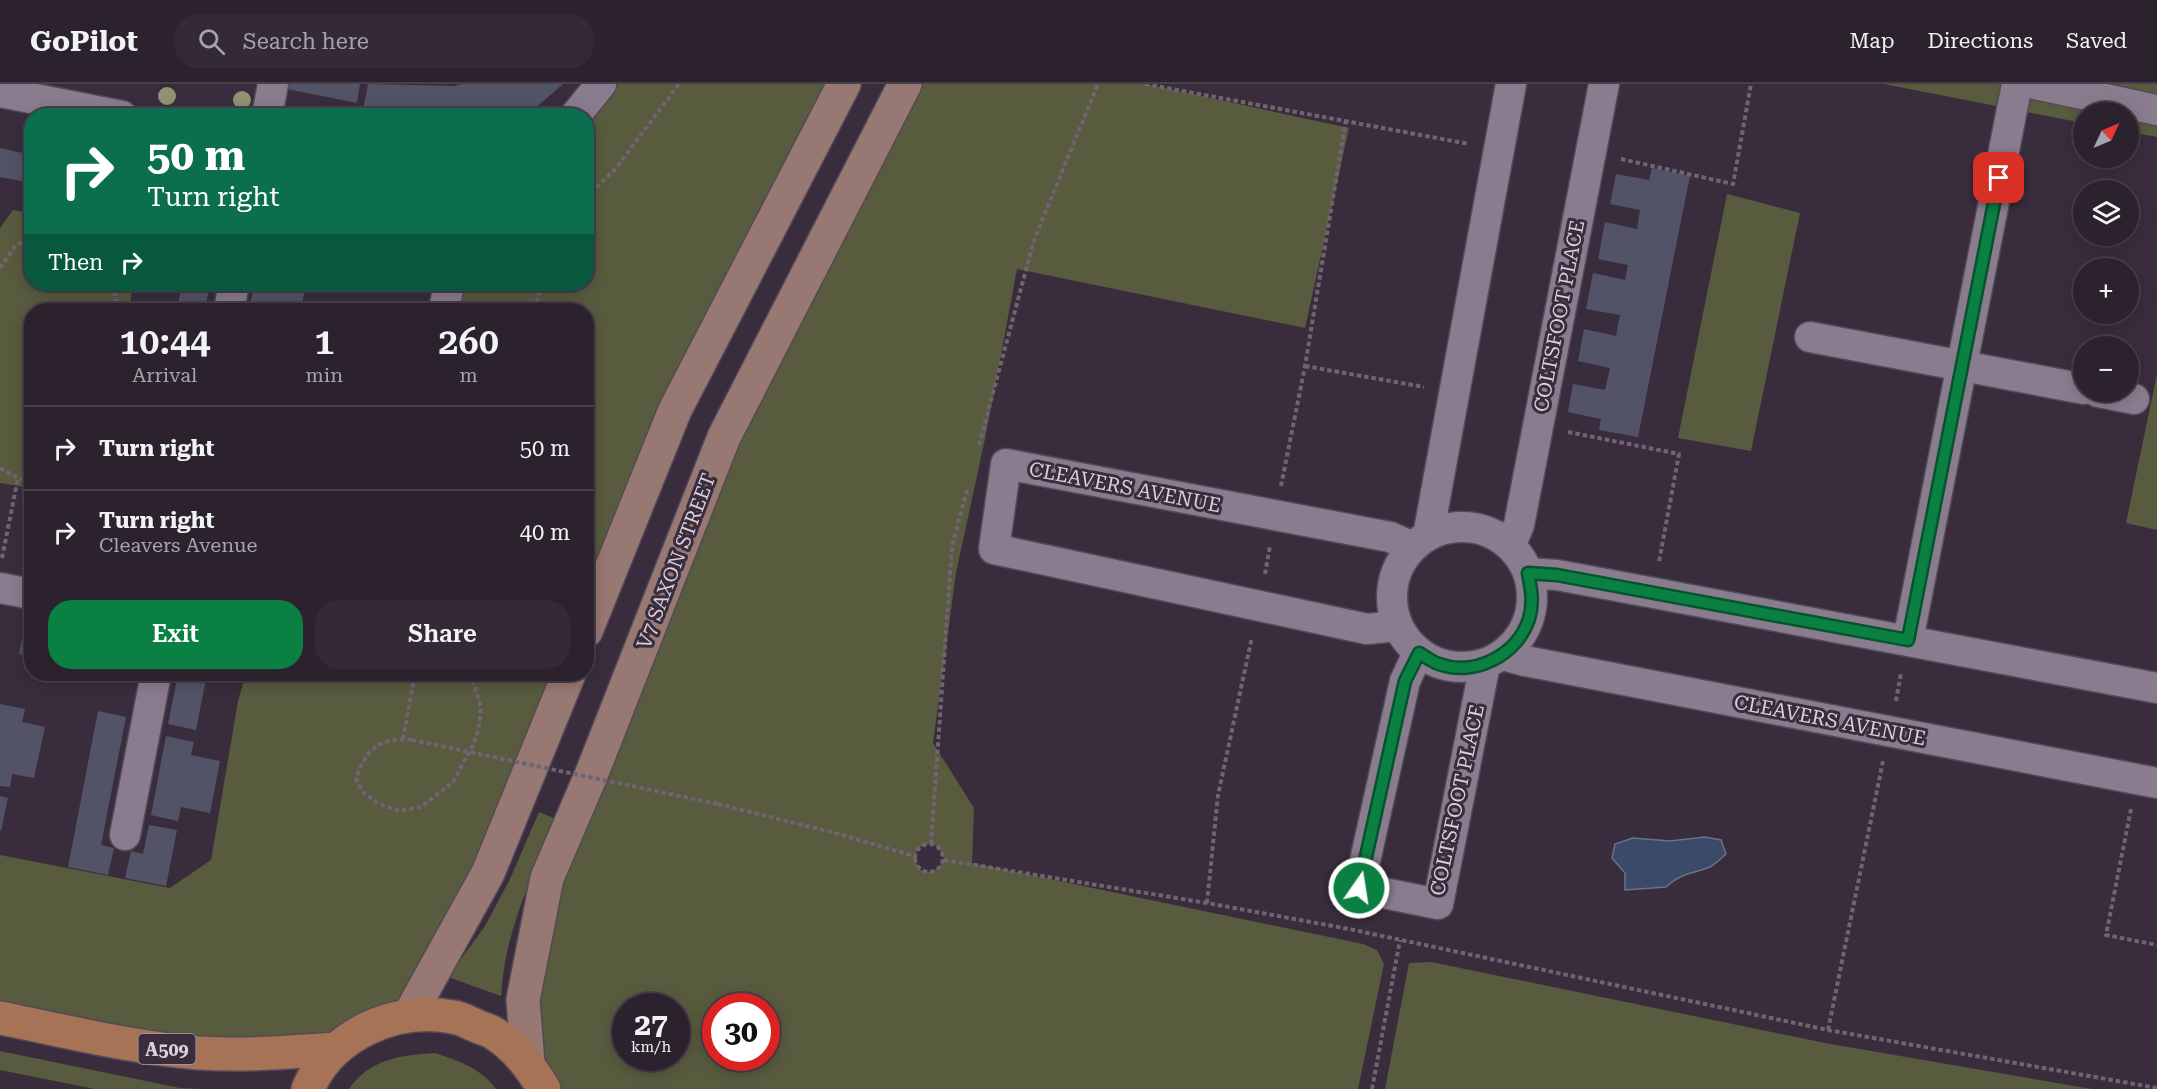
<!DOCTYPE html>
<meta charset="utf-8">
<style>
:root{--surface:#2b222e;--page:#332a36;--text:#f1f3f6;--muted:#a6a4aa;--line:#473f4a;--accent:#0b8043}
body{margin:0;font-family:"Roboto Serif",serif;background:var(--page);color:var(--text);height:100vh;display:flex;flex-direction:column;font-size:22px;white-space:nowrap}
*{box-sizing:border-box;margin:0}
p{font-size:20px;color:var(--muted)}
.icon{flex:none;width:33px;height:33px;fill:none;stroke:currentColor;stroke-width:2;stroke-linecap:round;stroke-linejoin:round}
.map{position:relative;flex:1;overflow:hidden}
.sheet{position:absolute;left:24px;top:219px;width:570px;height:378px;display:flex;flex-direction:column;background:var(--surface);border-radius:24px;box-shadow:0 3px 15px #0003,0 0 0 2px var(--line)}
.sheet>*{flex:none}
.banner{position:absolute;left:24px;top:24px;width:570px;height:183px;border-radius:24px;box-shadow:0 3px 15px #0003,0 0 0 2px var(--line);background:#0b6e4f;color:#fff;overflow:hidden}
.needle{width:39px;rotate:46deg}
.buttons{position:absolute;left:2073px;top:18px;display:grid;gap:12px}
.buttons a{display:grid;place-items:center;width:66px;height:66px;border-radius:50%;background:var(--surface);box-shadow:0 3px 15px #0003,0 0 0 2px var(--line);font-size:30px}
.speed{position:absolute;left:612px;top:909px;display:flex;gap:12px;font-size:30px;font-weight:700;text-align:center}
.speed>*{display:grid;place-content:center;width:78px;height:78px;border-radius:50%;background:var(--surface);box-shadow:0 3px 15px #0003,0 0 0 2px var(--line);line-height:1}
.speed small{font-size:15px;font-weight:400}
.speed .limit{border:9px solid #d22;background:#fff;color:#111}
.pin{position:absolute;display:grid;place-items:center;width:51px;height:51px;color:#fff;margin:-26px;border-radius:12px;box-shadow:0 3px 9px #0006}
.me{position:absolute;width:66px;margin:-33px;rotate:13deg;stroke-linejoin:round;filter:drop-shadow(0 0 4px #0008)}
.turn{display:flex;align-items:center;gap:21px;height:126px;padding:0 24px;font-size:27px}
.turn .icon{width:78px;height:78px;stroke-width:2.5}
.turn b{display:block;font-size:42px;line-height:51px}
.then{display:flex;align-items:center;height:57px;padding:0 24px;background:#0003;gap:12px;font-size:22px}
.eta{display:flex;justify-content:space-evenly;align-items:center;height:102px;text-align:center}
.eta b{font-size:36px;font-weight:600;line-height:42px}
.primary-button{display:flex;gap:12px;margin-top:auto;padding:12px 24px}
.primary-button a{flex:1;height:69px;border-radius:24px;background:var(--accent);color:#fff;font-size:24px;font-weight:600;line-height:69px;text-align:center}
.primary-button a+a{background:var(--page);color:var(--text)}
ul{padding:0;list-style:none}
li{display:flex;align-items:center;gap:18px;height:84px;padding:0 24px;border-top:2px solid var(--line)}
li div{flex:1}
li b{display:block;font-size:22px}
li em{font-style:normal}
header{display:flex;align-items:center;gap:36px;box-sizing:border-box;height:84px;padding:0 30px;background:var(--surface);border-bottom:2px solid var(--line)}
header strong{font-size:28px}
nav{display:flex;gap:33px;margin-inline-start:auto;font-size:21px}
.search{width:420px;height:54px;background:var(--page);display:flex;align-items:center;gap:15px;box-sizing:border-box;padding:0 21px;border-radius:24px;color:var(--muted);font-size:22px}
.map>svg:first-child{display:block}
</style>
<header>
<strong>GoPilot</strong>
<div class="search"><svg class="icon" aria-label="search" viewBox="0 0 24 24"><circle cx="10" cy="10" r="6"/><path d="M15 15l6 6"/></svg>Search here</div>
<nav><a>Map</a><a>Directions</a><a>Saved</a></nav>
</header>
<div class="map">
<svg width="2157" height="1005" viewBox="0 0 2157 1005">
<rect width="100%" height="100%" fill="#392d3d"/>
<path fill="#585b3e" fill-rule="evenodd" d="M615 0H841L587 547 586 226H456L461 200H586L587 37Z
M905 0H1146L1349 44 1305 244 1017 185 986 350 956 489 933 659 974 724 972 779 1363 860 1377 866 1384 880 1358 1005H544L523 916 547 794 677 468ZM925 760 935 761 940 766 944 776C937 786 933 790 921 786 912 776 914 766 925 760ZM626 922H676V974H626ZM716 922H766V974H716Z
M1884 0H2157V53L2129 48 2128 28H2084L2083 39Z
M1727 110 1800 129 1751 367 1678 354Z
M13 126 31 129 32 200H133L129 226H32V401L25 403 0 399V144Z
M2157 290V446L2126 439Z
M246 590H569L410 930 272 969 0 934V771L170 804 211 776 238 617Z
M539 728 558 736C531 793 505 847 501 912L448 893 485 842 510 795Z
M1431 878 1825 959 2092 1005H1385L1409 879Z
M0 967 180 1004 201 1005H95L0 986Z
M435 969C459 977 481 984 496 1005H349C369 975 402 971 435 969Z"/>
<path fill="#3a4a68" stroke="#69728a" stroke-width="1.5" d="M1705 753 1721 756 1726 770C1721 774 1716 780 1710 783 1692 790 1682 788 1666 803L1625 806V789L1612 774 1615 760 1633 754 1670 757Z"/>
<path fill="#535367" d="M288 0H360L357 19 287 5Z
M368 0 455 2 461 0H563L526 32H362Z
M0 64 32 71V99L0 93Z
M1652 84 1690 92 1638 353 1599 346 1601 335 1568 328 1573 300 1605 306 1610 284 1578 277 1584 245 1616 252 1620 231 1586 225 1593 189 1625 196 1628 181 1598 175 1605 138 1637 145 1640 126 1610 120 1616 90 1649 96Z
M182 200H210L205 226H177Z
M254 200H306L301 226H249Z
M29 428H32V457L24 455Z
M24 542 32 544V572L19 570Z
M178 590H207L196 646 168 640Z
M0 620 25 625 22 638 45 643 34 694 12 690 10 703 0 702Z
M98 627 126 633 101 761 114 764 108 791 68 783Z
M166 652 194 658 191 671 220 677 210 729 181 723 178 737 151 731Z
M0 712 8 714 1 747H0Z
M149 741 177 746 166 802 125 794 131 767 143 770Z"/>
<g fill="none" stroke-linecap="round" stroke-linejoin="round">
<g stroke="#544957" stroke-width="33">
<path id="street" d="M2035 0 2157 26
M0 8 122 32
M267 32 273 0
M575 32 601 0
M229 226 234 200
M444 226 449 200
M1810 253 2084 305
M2098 308 2134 315
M1392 513a70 70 0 1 1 140 0a70 70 0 1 1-140 0Z
M1428 452 1511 0
M1510 462 1519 441 1604 0
M1528 489 1557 491 1654 509 2157 604
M0 504 32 510
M1397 542 1367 545 994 465 1006 380 1390 453 1413 463
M1908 556 2017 0
M1418 569 1405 597 1359 804 1438 820 1485 580
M1503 571 1525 577 2157 699
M125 751 156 590"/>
</g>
<g stroke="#544957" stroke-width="36">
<path id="secondary" d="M586 547 675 326 844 0
M410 930 488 789 569 590
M528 979 523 916 547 794 592 689 724 353 905 0"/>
</g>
<g stroke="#544957" stroke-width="36">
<path id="primary" d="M0 934C66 947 132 964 199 969 244 972 291 968 336 965
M308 1005C331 950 396 922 453 933 462 934 471 940 479 943 484 945 491 947 495 950 517 964 531 984 544 1005"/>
</g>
<path stroke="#6f6472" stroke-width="4" stroke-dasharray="4.5 3" stroke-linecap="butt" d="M1145 0 1469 60
M1621 75 1733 100 1751 0
M586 114 616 84 679 0
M0 184 15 162 32 153
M114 200 117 226
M535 226 541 200
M1305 282 1424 303
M1568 348 1679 370 1659 478
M979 361 1034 156 1098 0
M0 384 18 394 32 395
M1281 402 1305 282 1346 36
M2 474 18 394
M1265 490 1270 462
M1896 617 1901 589
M403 655 415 590
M412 656C380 652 365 666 356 695L363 708 377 719 399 727 421 723 453 698 474 659 479 644 481 623 471 590
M718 720 839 750 914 772
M2131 725 2106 851 2157 861
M931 760 952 462 967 406
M915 774a14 14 0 1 1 28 0a14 14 0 1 1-28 0Z
M944 776 1207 819 1349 845 1828 946 2157 1004
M1207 819 1218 711 1252 553
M1828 946 1883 677
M1372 1005 1400 856"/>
<use href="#street" stroke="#8a7c8f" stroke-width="30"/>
<use href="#secondary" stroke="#987873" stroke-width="33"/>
<use href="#primary" stroke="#a67357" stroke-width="33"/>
<path stroke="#6f6472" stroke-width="4" stroke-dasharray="4.5 3" stroke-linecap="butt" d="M412 656 718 720"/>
</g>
<g fill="#929174">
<circle cx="167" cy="12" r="9"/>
<circle cx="242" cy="16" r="9"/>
</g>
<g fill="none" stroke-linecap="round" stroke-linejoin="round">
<g stroke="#07532c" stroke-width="15">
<path id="route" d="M1359 804 1405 597 1419 569C1425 572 1432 578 1439 580 1475 593 1517 571 1529 535 1534 519 1531 504 1528 489L1557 491 1908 556 1999 94"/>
</g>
<use href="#route" stroke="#0b8043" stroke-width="10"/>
</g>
<g text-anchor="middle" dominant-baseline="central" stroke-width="6" stroke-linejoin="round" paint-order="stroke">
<rect fill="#392d3d" stroke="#a89fab" stroke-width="1.5" x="138.5" y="950" width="57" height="30" rx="4.5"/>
<g font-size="18" font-weight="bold" fill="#d8d0da">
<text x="167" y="965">A509</text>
</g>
<g font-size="20" fill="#d8d0da" stroke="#392d3d">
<text transform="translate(1559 232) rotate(-79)">COLTSFOOT PLACE</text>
<text transform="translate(1125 403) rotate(11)">CLEAVERS AVENUE</text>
<text transform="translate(676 477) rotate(-69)">V7 SAXON STREET</text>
<text transform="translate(1830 636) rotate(11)">CLEAVERS AVENUE</text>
<text transform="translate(1457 716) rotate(-78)">COLTSFOOT PLACE</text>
</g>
</g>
</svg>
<div class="buttons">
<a><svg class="needle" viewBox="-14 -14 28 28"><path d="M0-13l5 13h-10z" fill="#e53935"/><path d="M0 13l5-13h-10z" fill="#a6a4aa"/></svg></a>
<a><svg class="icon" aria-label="layers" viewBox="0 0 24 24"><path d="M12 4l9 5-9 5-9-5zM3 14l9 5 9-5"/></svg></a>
<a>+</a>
<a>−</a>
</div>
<div class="speed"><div>27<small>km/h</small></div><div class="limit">30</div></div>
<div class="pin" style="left:1999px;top:94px;background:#d93025"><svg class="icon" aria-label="arrive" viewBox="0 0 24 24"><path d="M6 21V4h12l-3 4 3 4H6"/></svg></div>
<svg class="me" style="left:1359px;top:804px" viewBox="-20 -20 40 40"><circle r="17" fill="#0b8043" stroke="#fff" stroke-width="3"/><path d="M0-11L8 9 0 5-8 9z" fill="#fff"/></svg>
<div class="banner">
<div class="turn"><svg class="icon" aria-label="right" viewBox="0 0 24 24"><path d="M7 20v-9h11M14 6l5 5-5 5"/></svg><div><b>50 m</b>Turn right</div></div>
<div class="then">Then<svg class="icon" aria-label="right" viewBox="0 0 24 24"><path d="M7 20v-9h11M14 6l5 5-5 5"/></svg></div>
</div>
<section class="sheet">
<div class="eta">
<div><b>10:44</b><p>Arrival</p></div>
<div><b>1</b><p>min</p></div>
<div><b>260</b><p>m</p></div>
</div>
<ul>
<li><svg class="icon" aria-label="right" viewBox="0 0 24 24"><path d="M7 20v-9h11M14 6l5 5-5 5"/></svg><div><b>Turn right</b></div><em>50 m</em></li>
<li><svg class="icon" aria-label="right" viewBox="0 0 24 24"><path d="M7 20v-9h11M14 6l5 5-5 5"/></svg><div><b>Turn right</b><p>Cleavers Avenue</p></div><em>40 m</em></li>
</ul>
<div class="primary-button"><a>Exit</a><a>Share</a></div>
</section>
</div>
